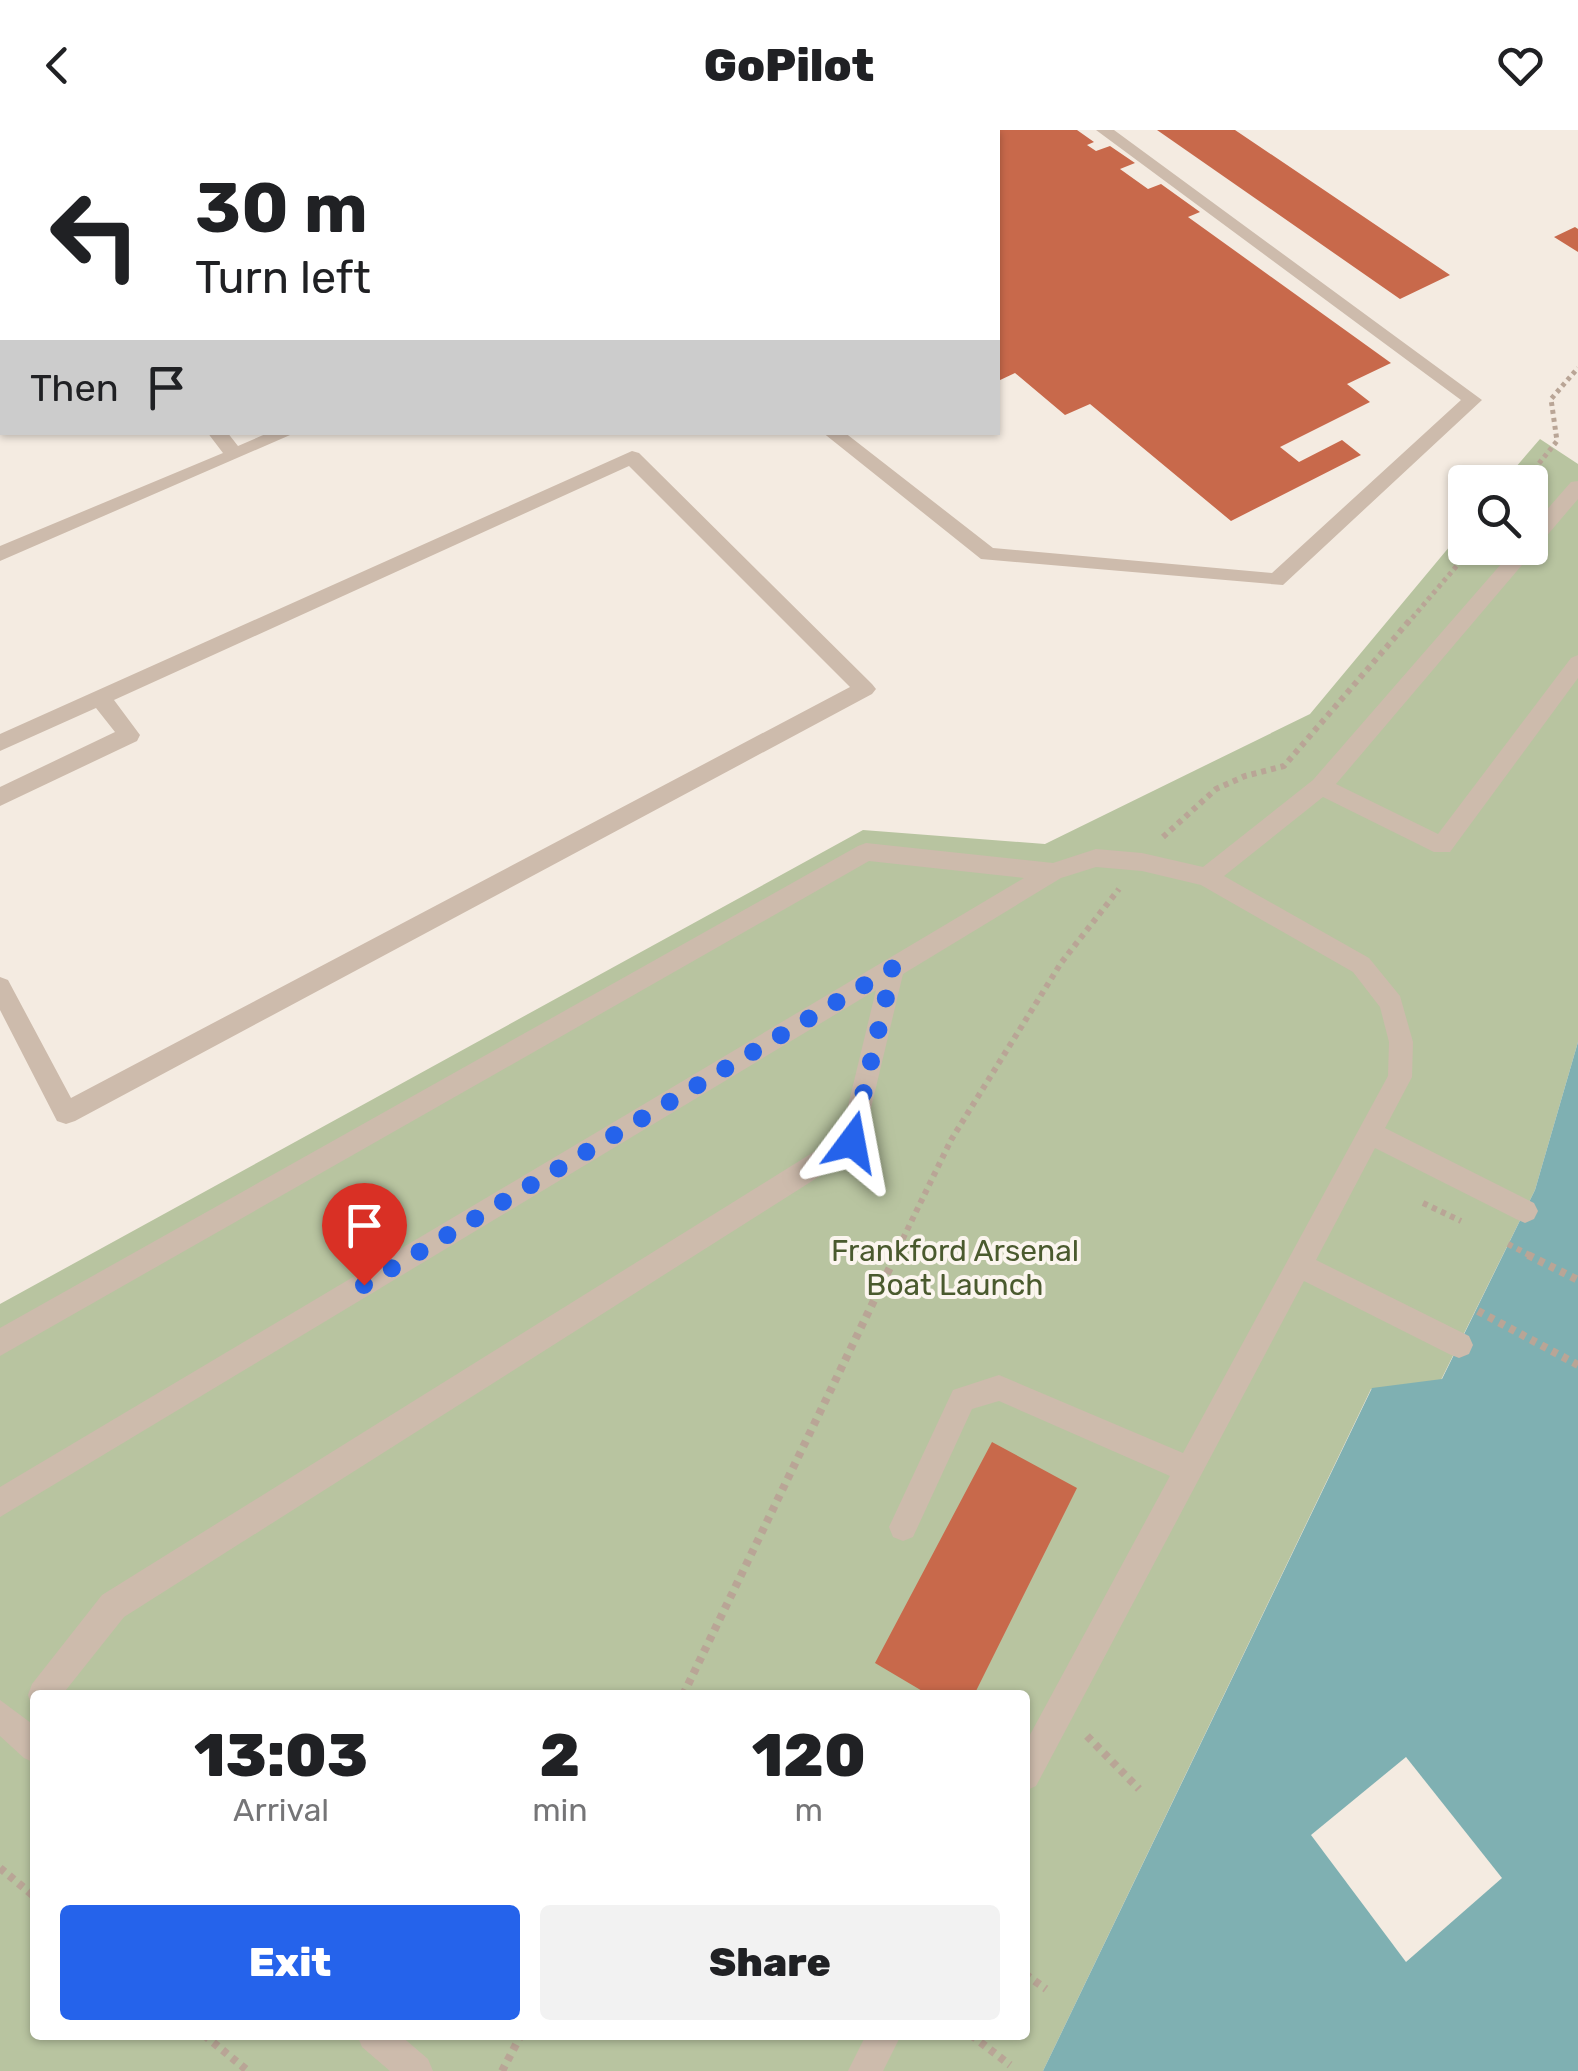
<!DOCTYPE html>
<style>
:root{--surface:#fff;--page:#f2f2f2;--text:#202124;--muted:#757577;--accent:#2563eb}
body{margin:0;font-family:Rubik,sans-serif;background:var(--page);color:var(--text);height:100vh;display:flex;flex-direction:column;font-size:38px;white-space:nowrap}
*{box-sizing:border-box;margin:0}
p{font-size:32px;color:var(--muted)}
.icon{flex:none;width:55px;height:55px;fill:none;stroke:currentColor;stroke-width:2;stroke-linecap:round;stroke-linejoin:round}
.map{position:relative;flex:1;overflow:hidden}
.sheet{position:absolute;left:30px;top:1560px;width:1000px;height:350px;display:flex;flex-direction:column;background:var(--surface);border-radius:10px;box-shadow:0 2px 8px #0004}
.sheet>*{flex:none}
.top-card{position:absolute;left:0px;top:0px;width:1000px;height:305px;box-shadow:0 2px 8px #0004;background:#fff;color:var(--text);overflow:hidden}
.buttons{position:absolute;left:1448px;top:335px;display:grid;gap:20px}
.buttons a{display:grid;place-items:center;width:100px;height:100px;border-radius:10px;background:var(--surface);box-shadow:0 2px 8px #0004;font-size:50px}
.pin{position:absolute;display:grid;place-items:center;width:85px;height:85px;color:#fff;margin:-102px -42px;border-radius:50% 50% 50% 0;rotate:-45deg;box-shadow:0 0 10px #0007}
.pin .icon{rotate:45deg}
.me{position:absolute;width:110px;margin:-55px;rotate:13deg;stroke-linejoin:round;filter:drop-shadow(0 0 8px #0008)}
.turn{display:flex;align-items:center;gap:35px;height:210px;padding:0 30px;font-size:45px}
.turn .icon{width:130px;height:130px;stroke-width:2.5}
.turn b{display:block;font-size:70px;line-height:85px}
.then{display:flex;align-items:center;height:95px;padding:0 30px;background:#0003;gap:20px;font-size:38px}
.eta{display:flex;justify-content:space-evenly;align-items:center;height:170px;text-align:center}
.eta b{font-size:60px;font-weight:800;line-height:70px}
.cta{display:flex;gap:20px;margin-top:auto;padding:20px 30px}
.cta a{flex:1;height:115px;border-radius:10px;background:var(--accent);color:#fff;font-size:40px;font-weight:800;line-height:115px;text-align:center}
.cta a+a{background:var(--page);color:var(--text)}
header{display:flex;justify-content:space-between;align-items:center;height:130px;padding:0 30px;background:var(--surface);font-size:45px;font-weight:800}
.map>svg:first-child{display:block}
</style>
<header><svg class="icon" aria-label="back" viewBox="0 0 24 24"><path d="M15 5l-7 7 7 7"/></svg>GoPilot<svg class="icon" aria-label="heart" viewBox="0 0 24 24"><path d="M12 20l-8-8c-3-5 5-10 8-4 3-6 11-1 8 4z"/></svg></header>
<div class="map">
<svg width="1578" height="1941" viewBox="0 0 1578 1941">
<rect width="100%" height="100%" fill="#f4ebe1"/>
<path fill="#b8c4a0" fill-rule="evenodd" d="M1540 309 1578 334V912L1535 1060 1441 1250 1371 1259 1043 1941H0V1174L863 700 1045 714 1310 584 1465 398V418H1530V352H1503ZM35 1565H1025V1905H35Z"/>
<path fill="#7fb0b2" d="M1578 912V1941H1043L1372 1258 1442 1249 1535 1060Z"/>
<path fill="#f4ebe1" d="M1406 1627 1502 1748 1406 1832 1311 1705Z"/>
<path fill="#c8694b" d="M998 0H1077L1094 12 1087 15 1096 21 1110 16 1135 33 1120 39 1148 59 1161 54 1200 82 1188 87 1391 233 1347 254 1370 272 1280 317 1299 332 1342 310 1361 325 1231 391 1090 274 1065 285 1015 243 998 251Z
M1157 0H1235L1450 145 1400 169Z
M1575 97 1578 99V122L1554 107Z
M992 1312 1077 1358 974 1565H929L875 1533Z"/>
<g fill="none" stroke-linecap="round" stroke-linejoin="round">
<path stroke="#b9a596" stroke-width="5" stroke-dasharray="4 4" stroke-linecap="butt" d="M1524 352 1557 311 1551 269 1578 238
M1407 494 1472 418"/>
<path stroke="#b9a596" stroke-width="6" stroke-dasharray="5 5" stroke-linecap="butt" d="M1163 707 1216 659 1245 646 1284 636 1409 491
M1423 1073 1461 1091
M1508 1114 1533 1127
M894 1127 951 1010 1061 833 1119 759"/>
<path stroke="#b9a596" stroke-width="8" stroke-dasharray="6 6" stroke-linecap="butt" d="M1528 1125 1578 1150
M1478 1181 1578 1235
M683 1565 896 1125
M1087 1606 1139 1659
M0 1738 35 1767
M1025 1844 1046 1859
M204 1905 248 1941
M971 1905 1010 1935
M502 1941 521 1905"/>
<path fill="#cdbbac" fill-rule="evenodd" d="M495 0H513L514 2H497Z
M1096 0H1114L1482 270 1283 455 981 429 822 302H844L993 418 1272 443 1461 270Z
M2 66V76L0 77V67Z
M2 240V252L0 253V241Z
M207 302H227L238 316 270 302H297L0 431V416L223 323Z
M632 321 639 323 872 554 876 559 872 564 75 991 66 994 57 991 0 880V847L8 850 71 968 850 557 629 336 114 570 140 605 137 611 0 676V657L115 602 96 578 0 621V604Z
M1578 351V369L1336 654 1438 704 1571 528 1578 525V548L1450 722H1434L1323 667 1224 746 1369 828 1400 866 1413 912 1412 947 1385 998 1534 1073 1538 1081 1534 1089 1525 1093 1516 1089 1375 1018 1316 1130 1469 1206 1473 1215 1469 1224 1459 1228 1449 1224 1304 1151 1036 1656 1025 1661V1614L1170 1346 999 1271 972 1279 913 1407 903 1411 893 1407 889 1397 953 1260 999 1245 1183 1323 1388 946 1389 912 1380 877 1353 842 1201 755 1142 741 1096 737 1061 748 903 844 861 1020 124 1487 62 1565H35V1577L32 1576 28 1565 32 1554 102 1465 841 1005 876 860 0 1387V1357L1024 748 869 731 0 1226V1198L858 716 866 713 1053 733 1096 719 1142 723 1203 737 1313 650 1515 418H1530V399L1571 352Z
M0 1570 35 1596V1633L24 1628 0 1606Z
M357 1905H400L428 1929 433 1941H390L362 1917Z
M866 1905H901L883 1941H848Z"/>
</g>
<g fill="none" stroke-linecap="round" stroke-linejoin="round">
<path stroke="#2563eb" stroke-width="18" stroke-dasharray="0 32.4" d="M364 1155 893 838 852 1012"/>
</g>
<g text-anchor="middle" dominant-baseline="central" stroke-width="8" stroke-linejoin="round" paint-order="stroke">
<g font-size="30" fill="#4a5a2e" stroke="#fbf5ee">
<text x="955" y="1121">Frankford Arsenal<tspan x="955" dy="34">Boat Launch</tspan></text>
</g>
</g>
</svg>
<div class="buttons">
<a><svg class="icon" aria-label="search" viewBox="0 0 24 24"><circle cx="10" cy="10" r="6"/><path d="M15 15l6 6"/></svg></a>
</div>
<div class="pin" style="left:364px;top:1155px;background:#d93025"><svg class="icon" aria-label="arrive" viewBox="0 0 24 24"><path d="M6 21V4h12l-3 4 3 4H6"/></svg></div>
<svg class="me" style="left:852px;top:1012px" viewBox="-20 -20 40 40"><path d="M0-17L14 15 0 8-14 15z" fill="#2563eb" stroke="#fff" stroke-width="4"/></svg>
<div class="top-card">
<div class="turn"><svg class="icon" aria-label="left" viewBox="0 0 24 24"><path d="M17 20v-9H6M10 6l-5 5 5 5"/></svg><div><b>30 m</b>Turn left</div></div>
<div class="then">Then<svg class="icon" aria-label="arrive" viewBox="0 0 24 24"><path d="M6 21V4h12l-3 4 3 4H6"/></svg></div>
</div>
<section class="sheet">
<div class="eta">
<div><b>13:03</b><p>Arrival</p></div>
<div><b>2</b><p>min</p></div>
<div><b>120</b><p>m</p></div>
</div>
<div class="cta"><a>Exit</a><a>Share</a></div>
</section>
</div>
